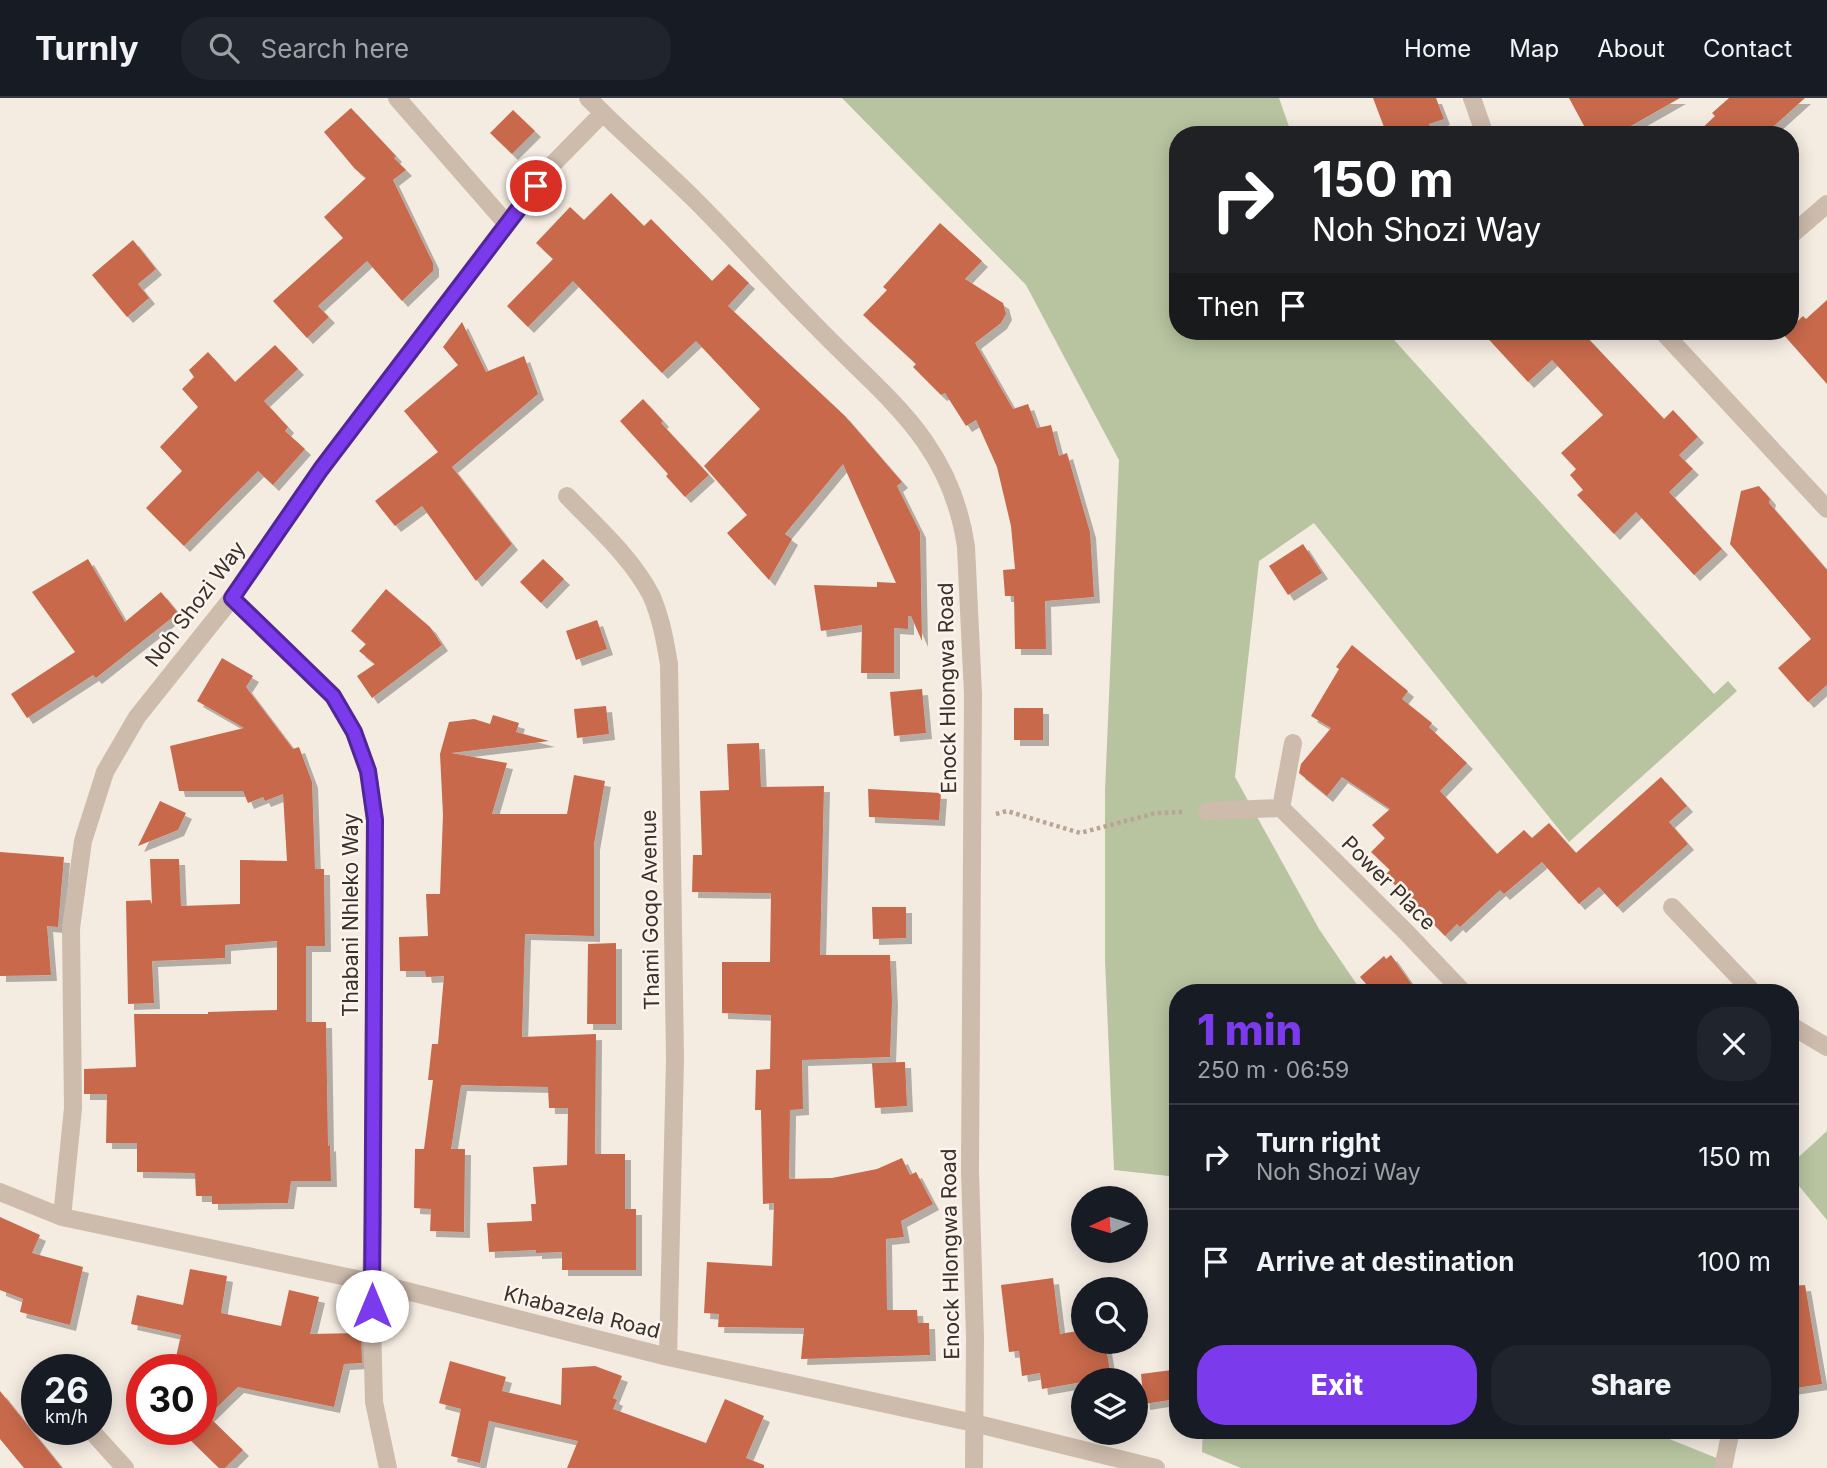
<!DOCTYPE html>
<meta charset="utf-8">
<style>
:root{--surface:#171b24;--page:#20242c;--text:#f1f3f6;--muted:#9ea1a6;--line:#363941;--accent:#7c3aed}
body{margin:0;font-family:Inter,sans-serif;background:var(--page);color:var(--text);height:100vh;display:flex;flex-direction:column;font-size:26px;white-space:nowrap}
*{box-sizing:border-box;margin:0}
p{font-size:23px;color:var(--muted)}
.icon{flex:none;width:38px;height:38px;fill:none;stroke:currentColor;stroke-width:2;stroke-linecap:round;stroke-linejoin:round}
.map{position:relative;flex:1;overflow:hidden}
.drawer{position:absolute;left:1169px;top:886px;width:630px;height:455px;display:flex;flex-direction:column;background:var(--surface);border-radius:28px;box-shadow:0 4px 18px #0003}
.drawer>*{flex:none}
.top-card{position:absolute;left:1169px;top:28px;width:630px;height:214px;border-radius:28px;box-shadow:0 4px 18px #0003;background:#202124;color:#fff;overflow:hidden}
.needle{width:46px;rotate:266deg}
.controls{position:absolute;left:1071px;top:1088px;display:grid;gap:14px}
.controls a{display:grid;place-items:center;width:77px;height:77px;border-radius:50%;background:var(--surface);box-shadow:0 4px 18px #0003;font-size:35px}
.speed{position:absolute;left:21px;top:1256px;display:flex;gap:14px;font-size:35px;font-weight:700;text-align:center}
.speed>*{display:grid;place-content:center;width:91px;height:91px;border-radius:50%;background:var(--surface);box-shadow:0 4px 18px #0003;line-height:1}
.speed small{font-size:18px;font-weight:400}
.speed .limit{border:10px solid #d22;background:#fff;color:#111}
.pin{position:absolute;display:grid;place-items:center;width:60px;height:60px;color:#fff;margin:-30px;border:4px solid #fff;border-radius:50%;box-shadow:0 2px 7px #0007}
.me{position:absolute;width:77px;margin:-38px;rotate:0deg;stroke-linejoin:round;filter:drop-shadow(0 0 5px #0008)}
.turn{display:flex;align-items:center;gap:24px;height:147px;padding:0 28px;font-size:32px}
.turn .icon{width:91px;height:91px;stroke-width:2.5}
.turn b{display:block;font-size:49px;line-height:60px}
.then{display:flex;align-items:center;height:66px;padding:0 28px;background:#0003;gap:14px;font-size:26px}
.round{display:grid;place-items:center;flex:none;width:74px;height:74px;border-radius:28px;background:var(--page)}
.head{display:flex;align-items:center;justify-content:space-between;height:119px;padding:0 28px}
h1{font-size:42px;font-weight:800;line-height:52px;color:var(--accent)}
.cta{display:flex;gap:14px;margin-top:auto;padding:14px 28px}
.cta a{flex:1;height:80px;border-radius:28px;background:var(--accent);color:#fff;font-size:28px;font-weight:800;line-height:80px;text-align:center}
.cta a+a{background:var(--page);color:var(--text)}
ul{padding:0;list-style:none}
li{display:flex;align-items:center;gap:21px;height:105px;padding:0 28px;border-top:2px solid var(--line)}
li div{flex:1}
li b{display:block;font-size:26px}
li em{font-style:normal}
header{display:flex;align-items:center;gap:42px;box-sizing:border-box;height:98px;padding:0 35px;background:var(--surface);border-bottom:2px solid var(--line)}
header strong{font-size:33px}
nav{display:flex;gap:38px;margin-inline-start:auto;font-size:24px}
.search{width:490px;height:63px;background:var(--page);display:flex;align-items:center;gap:18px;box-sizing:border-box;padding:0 24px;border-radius:28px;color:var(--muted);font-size:26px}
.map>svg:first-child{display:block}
</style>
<header>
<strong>Turnly</strong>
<div class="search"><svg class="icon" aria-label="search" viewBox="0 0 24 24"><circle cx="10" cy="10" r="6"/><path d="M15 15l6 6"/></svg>Search here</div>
<nav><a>Home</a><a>Map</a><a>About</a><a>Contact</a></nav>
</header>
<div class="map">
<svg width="1827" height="1370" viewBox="0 0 1827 1370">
<defs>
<filter id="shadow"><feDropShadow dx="6" dy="6" stdDeviation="0" flood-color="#0004"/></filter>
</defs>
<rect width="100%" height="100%" fill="#f4ebe1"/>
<path fill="#b8c4a0" d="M842 0H1279L1292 37H1178V233H1386L1714 596 1728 583 1737 593 1569 744 1314 425 1259 463 1235 679 1319 831 1362 894H1178V1079L1114 1072 1105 862V693L1119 362 1026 187Z
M1827 1033V1122L1790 1077V1067Z
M1203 1332H1647L1719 1361 1716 1370H1241L1202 1354Z"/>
<path fill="#c8694b" filter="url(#shadow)" d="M1373 0H1436L1444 21 1429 26 1433 37H1387Z
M1569 0H1680L1615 37H1589Z
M1729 0H1805L1764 37H1695L1715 18 1712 15Z
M351 10 396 58 394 60 406 72 393 82 433 165V173L402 203 367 163 318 208 329 219 307 240 273 203 343 140 324 119 366 80 355 71 324 34Z
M513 12 535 33 512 56 490 35Z
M611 95 644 128 651 121 712 183 729 166 749 185 728 208 845 318 902 384 897 388 920 434 922 543 911 518H908V531L894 530V575H861L862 527 821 533 814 487 877 489V484L896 485 843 366 785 436 792 441 769 482 727 435 747 417 704 368 760 311 696 243 662 275 573 183 528 229 507 208 553 161 536 145 570 109 584 122Z
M940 125 982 163 965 181 1003 205 1006 216 1001 225 975 245 1013 311 1028 306 1037 330 1051 327 1059 358 1067 355 1090 434 1094 499 1045 503 1046 551H1015L1014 498H1005L1003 472 1015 471 1011 428 997 369 976 322 966 328 945 295 941 297 913 269 916 266 863 217 887 192 883 189Z
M133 142 156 171 138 186 149 200 127 219 92 177Z
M1827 202V286L1783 236 1790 233V230L1803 218 1806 221Z
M462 224 486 274 524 258 538 296 452 369 512 446 476 483 422 408 395 428 375 403 438 354 404 313 458 267 443 249Z
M1481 233H1584L1582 234 1664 321 1673 312 1698 339 1679 357 1693 371 1669 394 1722 451 1694 477 1636 414 1614 436 1577 397 1583 392 1570 377 1576 371 1561 355 1603 317 1552 262 1528 284Z
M275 247 298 271 264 303 288 329 285 333 305 351 273 387 258 373 184 448 146 410 182 373 160 349 198 309 182 291 194 279 189 272 208 254 235 284Z
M643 301 663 323 661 325 709 377 685 399 666 378 668 376 620 323Z
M1759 388 1770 401 1769 405 1827 472V587L1808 604 1778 570 1811 541 1730 446 1741 393Z
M1303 446 1322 475 1288 497 1269 468Z
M88 461 125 524 161 494 178 515 96 580 93 577 27 620 11 596 75 554 32 494Z
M543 461 564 481 541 505 520 484Z
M386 491 430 529 442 547 372 600 357 578 375 566 359 553 366 546 351 533Z
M597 522 607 551 576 562 566 533Z
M1352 547 1408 593 1402 601 1432 625 1429 629 1467 665 1440 693 1497 756 1524 732 1532 740 1549 725 1576 755 1661 679 1687 708 1669 724 1688 746 1617 809 1599 789 1579 806 1542 764 1504 796 1500 792 1460 829 1457 826 1445 838 1385 777 1390 772 1371 754 1385 740 1372 727 1390 711 1342 679 1327 698 1299 675 1301 666 1331 630 1311 618 1339 571 1336 569Z
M222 560 253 578 246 589 293 651 299 649 312 684 315 771H324L325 848H306V924H326L328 1048 330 1047 331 1083H291L288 1105 212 1106V1098H196L195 1075 137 1074V1045H106L107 996H84V971L136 969 134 916H208V914L277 912V843L225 847V860L152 863 154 905 128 906 126 803 150 802 152 806 150 761H179L181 808 240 806V762L287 763 283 696 265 703 263 699 248 705 243 693H179L170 648 244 630 197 603Z
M922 591 926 635 894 638 890 594Z
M606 608 609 636 577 640 574 611Z
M1014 610H1043V642H1014Z
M493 617 519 625 516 634 549 643 451 655 507 665 492 716H567L574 677 605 683 594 746V838L525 836 522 939 596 936 595 1056H625V1111H636V1172H562V1154L536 1155V1152L489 1154 487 1125 532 1123 531 1106H536L533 1069 567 1067 568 1010H549L548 989 461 987 451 1051H465L464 1134 430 1133 431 1111 414 1110 415 1051H424L433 982H428L432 946H438L444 878 426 879 425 873H400L399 839 428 838 426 796H440L443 717 440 656 449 624 474 621 490 626Z
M759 645 761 689 824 688 820 857H890L892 903 890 959 802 962 803 1011 790 1012 789 1081 832 1080 877 1071 902 1060 910 1077 916 1074 933 1106 901 1123 904 1139 886 1141 887 1212H917L918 1225H929L930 1257 801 1261 804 1230 718 1229 719 1216 704 1215 707 1164 772 1168 774 1105 763 1106 761 1012H755L756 972 770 971 771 917 722 915V864H770L771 795 692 794 693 757H702L700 693 729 692 727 646Z
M868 691 941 695 939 722 869 719Z
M160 703 186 715 178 732 138 748Z
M0 754 64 759 58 829 47 828 51 877 0 878Z
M872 809H906V840L873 841Z
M616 845V926H587L588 846Z
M1391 857 1417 894H1373L1360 879 1384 858 1386 861Z
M905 964 907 1008 875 1010 872 965Z
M0 1119 40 1137 32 1155 83 1169 70 1227 20 1214 23 1201 0 1192Z
M190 1171 227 1178 221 1215 281 1228 289 1192 319 1199 310 1236 361 1235 362 1265 344 1266 334 1309 238 1289 208 1318 243 1352 225 1370H219L180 1332H201V1272H173L181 1237 131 1226 137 1197 183 1207Z
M1053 1180 1060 1236 1083 1232V1244H1105L1111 1279 1042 1291 1040 1275 1022 1278 1019 1253 1009 1254 1001 1187Z
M1805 1187 1822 1286 1790 1291V1188Z
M450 1263 506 1279 502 1293 561 1307 562 1270 595 1268 622 1278 613 1300 617 1302 613 1311 706 1345 725 1301 764 1318 746 1360 764 1367V1370H567L578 1343 489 1323 480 1365 451 1358 461 1311 439 1305Z
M1172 1272 1176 1301 1144 1306 1141 1276Z
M0 1293 62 1370H24L0 1341Z"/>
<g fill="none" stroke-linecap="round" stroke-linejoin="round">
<path stroke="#b9a596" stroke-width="4.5" stroke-dasharray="3.5 3.5" stroke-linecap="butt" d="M996 716 1007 713 1080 735 1156 715 1184 714"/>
<path stroke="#cdbbac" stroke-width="18" d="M1672 809 1753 894
M1790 927 1827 949"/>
<path stroke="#cdbbac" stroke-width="18" d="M397 0 507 126
M588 0C623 36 661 68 696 103 736 143 774 186 814 226 883 298 951 342 966 449L973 596 970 1073 975 1239 974 1370
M1472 0 1485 37
M1790 138 1827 106
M1662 233 1827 411
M567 398C596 428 632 460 651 497 661 519 665 543 669 566L675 961 668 1259
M232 500 333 598 354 634 368 673 375 722 373 1122 371 1184 374 1304 388 1370
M1281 710 1293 645
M1207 713 1281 710 1406 834 1463 894
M0 1094 62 1119 371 1184 668 1259 974 1325 1156 1370
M62 1119 73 1010 71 830 83 743 105 674 137 619 232 500 321 371 550 69 603 15
M96 1338 125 1370
M1723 1370 1731 1332"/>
</g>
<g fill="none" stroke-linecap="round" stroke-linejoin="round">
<g stroke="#51269a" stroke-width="18">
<path id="route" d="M372 1208 375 722 368 673 354 634 333 598 232 500 321 371 536 88"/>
</g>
<use href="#route" stroke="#7c3aed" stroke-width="12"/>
</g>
<g text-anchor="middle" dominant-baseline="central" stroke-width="5" stroke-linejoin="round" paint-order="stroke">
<g font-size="21" fill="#3b302b" stroke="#fbf5ee">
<text transform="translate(195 506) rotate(-53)">Noh Shozi Way</text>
<text transform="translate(947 590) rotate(-91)">Enock Hlongwa Road</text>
<text transform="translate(1389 785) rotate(45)">Power Place</text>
<text transform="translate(650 812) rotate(-91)">Thami Goqo Avenue</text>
<text transform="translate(350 817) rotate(-90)">Thabani Nhleko Way</text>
<text transform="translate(950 1156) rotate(-91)">Enock Hlongwa Road</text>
<text transform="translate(582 1214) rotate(14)">Khabazela Road</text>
</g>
</g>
</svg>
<div class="controls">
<a><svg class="needle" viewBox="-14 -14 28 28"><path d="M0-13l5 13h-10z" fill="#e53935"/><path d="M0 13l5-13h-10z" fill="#9ea1a6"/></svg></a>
<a><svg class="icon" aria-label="search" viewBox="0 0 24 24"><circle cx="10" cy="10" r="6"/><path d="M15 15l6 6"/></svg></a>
<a><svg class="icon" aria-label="layers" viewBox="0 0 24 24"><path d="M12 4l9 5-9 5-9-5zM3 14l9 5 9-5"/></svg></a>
</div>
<div class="speed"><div>26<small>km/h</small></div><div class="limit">30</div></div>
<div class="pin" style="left:536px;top:88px;background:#d93025"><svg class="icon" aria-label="arrive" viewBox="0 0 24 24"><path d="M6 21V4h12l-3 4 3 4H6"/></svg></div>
<svg class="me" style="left:372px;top:1208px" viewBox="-20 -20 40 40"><circle r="19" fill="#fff"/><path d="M0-13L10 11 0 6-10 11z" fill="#7c3aed"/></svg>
<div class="top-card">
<div class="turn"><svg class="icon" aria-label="right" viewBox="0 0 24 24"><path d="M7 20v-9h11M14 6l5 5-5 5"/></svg><div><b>150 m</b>Noh Shozi Way</div></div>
<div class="then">Then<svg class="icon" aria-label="arrive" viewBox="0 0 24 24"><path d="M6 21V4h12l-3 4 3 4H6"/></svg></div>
</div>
<section class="drawer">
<div class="head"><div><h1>1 min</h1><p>250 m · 06:59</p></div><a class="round"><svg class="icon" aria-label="close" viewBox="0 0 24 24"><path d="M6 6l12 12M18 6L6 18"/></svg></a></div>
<ul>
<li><svg class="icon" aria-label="right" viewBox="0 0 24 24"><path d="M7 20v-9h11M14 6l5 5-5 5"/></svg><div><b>Turn right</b><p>Noh Shozi Way</p></div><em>150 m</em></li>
<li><svg class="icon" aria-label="arrive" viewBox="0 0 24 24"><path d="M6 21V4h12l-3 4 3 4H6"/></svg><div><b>Arrive at destination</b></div><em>100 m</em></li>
</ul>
<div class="cta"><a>Exit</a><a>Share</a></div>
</section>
</div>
